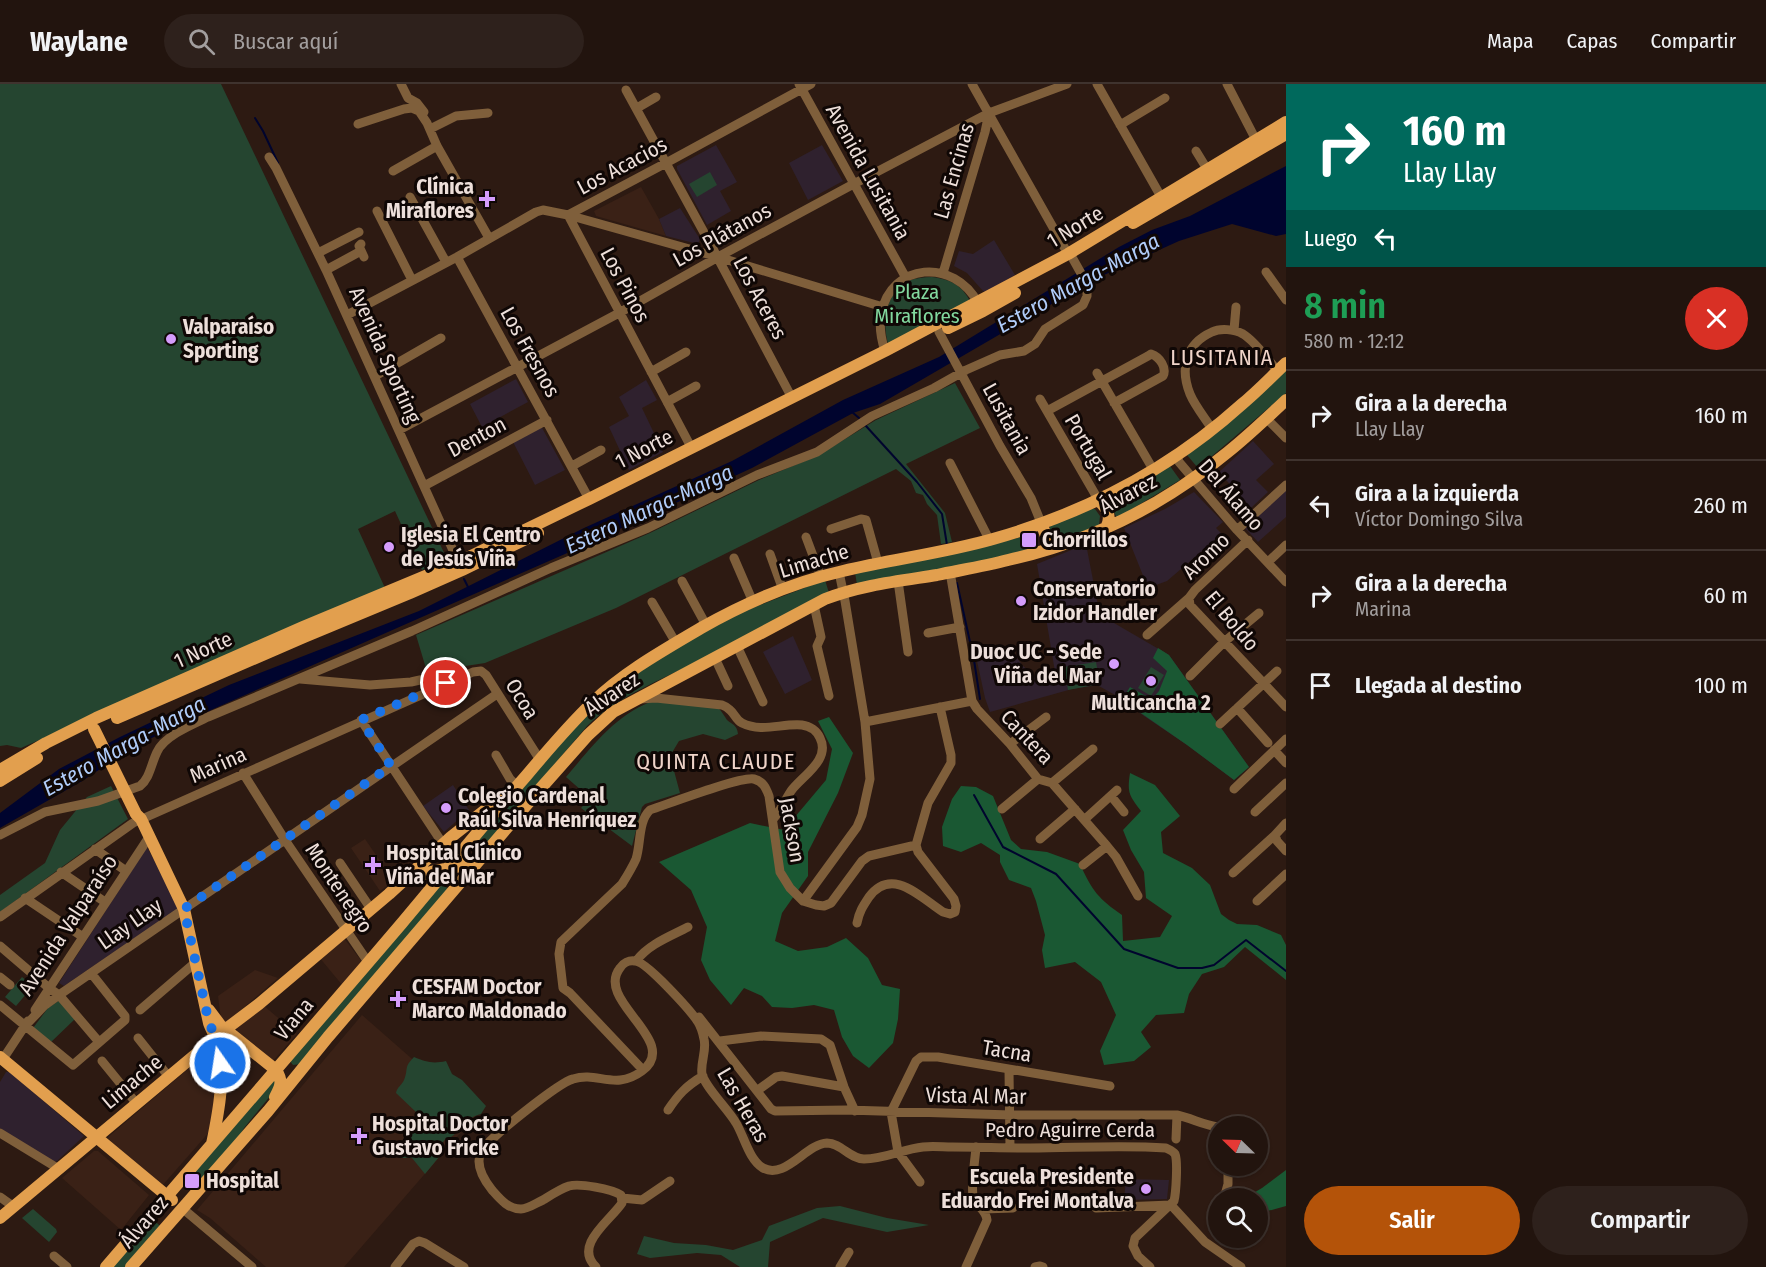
<!DOCTYPE html>
<html lang="es">
<meta charset="utf-8">
<style>
:root{--surface:#22140e;--page:#2e211c;--text:#f1f3f6;--muted:#a29e9e;--line:#3f332e;--accent:#b45309}
body{margin:0;font-family:"Fira Sans Condensed",sans-serif;background:var(--page);color:var(--text);height:100vh;display:flex;flex-direction:column;font-size:22px;white-space:nowrap}
*{box-sizing:border-box;margin:0}
p{font-size:20px;color:var(--muted)}
.icon{flex:none;width:33px;height:33px;fill:none;stroke:currentColor;stroke-width:2;stroke-linecap:round;stroke-linejoin:round}
.map{position:relative;flex:1;overflow:hidden}
.drawer{display:flex;flex-direction:column;background:var(--surface);width:480px}
.drawer>*{flex:none}
.hud{background:#00695c;color:#fff;overflow:hidden}
.needle{width:39px;rotate:293deg}
.tools{position:absolute;left:1208px;top:1032px;display:grid;gap:12px}
.tools a{display:grid;place-items:center;width:60px;height:60px;border-radius:50%;background:var(--surface);box-shadow:0 2px 4px #0004,0 0 0 2px var(--line);font-size:30px}
.pin{position:absolute;display:grid;place-items:center;width:51px;height:51px;color:#fff;margin:-26px;border:3px solid #fff;border-radius:50%;box-shadow:0 2px 6px #0007}
.me{position:absolute;width:66px;margin:-33px;rotate:347deg;stroke-linejoin:round;filter:drop-shadow(0 0 4px #0008)}
.turn{display:flex;align-items:center;gap:21px;height:126px;padding:0 18px;font-size:27px}
.turn .icon{width:78px;height:78px;stroke-width:2.5}
.turn b{display:block;font-size:42px;line-height:51px}
.then{display:flex;align-items:center;height:57px;padding:0 18px;background:#0003;gap:12px;font-size:22px}
.round{display:grid;place-items:center;flex:none;width:63px;height:63px;border-radius:32px;background:var(--page)}
.headline{display:flex;align-items:center;justify-content:space-between;height:102px;padding:0 18px}
h1{font-size:36px;font-weight:600;line-height:45px;color:#1e9e55}
.primary-button{display:flex;gap:12px;margin-top:auto;padding:12px 18px}
.primary-button a{flex:1;height:69px;border-radius:36px;background:var(--accent);color:#fff;font-size:24px;font-weight:600;line-height:69px;text-align:center}
.primary-button a+a{background:var(--page);color:var(--text)}
ul{padding:0;list-style:none}
li{display:flex;align-items:center;gap:18px;height:90px;padding:0 18px;border-top:2px solid var(--line)}
li div{flex:1}
li b{display:block;font-size:22px}
li em{font-style:normal}
header{display:flex;align-items:center;gap:36px;box-sizing:border-box;height:84px;padding:0 30px;background:var(--surface);border-bottom:2px solid var(--line)}
header strong{font-size:28px}
nav{display:flex;gap:33px;margin-inline-start:auto;font-size:21px}
.search{width:420px;height:54px;background:var(--page);display:flex;align-items:center;gap:15px;box-sizing:border-box;padding:0 21px;border-radius:33px;color:var(--muted);font-size:22px}
main{display:flex;flex:1;min-height:0}
.map>svg:first-child{display:block}
</style>
<header>
<strong>Waylane</strong>
<div class="search"><svg class="icon" aria-label="search" viewBox="0 0 24 24"><circle cx="10" cy="10" r="6"/><path d="M15 15l6 6"/></svg>Buscar aquí</div>
<nav><a>Mapa</a><a>Capas</a><a>Compartir</a></nav>
</header>
<main>
<div class="map">
<svg width="1286" height="1183" viewBox="0 0 1286 1183">
<rect width="100%" height="100%" fill="#2d1a12"/>
<path fill="#3a2116" d="M641 103 659 135 666 152 596 132 594 127Z
M365 755 394 797 380 807 351 764Z
M343 853 363 879 343 902 319 873Z
M255 886 278 894 226 939 221 935 218 912Z
M263 921 297 950 272 978 237 948V943Z
M362 931 476 1031 344 1183H266L210 1134 197 1126Z
M215 962 218 998 211 1046 161 1103 107 1054Z
M94 1067H98L149 1111 121 1146 62 1094Z"/>
<path fill="#2f212e" d="M716 61 737 98 720 107 731 127 707 141 677 85V82Z
M822 61 843 97 808 116 789 79Z
M680 124 700 155 698 160 666 152 659 135Z
M994 156 1015 191 986 208 983 207 967 189 954 182 959 167 973 170Z
M516 295 528 318 482 343 470 320Z
M646 296 657 316 642 324 663 368 629 386 609 343 629 332 619 313Z
M541 342 565 386 535 401 513 358Z
M1253 357 1274 380 1256 396 1268 408 1251 424 1219 388Z
M1286 406V433L1258 458 1245 444Z
M1194 408 1223 438 1216 444 1222 450 1167 497 1148 504 1124 444 1165 425Z
M1086 460 1099 527 1115 537 1114 539 1169 571 1249 683 1234 696 1187 661 1144 632 1117 612 1097 601 1072 605 990 628 985 614 977 577 1014 570 1023 582 1036 593 1047 596 1056 594 1037 480Z
M793 552 812 596 785 610 763 568Z
M453 701 469 726 444 748 423 722Z
M147 763 179 824 64 902 59 899Z
M6 988H10L84 1052 57 1077 52 1078 0 1044V998Z
M1126 1095 1169 1096 1167 1115 1124 1116Z"/>
<path fill="#254530" d="M0 0H221L447 475 422 486 395 427 358 445 385 504 21 664 7 661 0 662Z
M710 88 717 101 697 113 689 100Z
M932 193C952 196 962 201 971 219L889 262C881 241 886 207 908 197 916 194 924 193 932 193Z
M1286 285V309L1198 384 1187 371Z
M955 299 980 344 906 380 945 429 952 458 941 460 937 431 927 420 923 411 916 409 911 397 896 385 616 524 485 579 459 583 428 591 416 551 650 449 759 396 819 371 876 336Z
M1170 382 1180 396 1117 434 1108 416Z
M1090 425H1095L1100 432 1099 441 1056 458C1050 453 1049 449 1050 442Z
M1029 451 1034 465 952 485 857 501 855 488 950 470Z
M825 496 829 509C786 532 742 556 698 577 661 596 618 612 587 642L479 769 470 762 588 626 610 607 716 538Z
M1096 578 1100 600 1068 606 1064 583Z
M1151 583 1164 591 1151 612 1138 604Z
M656 616C675 624 702 614 718 624 722 627 724 632 727 636 733 641 737 641 738 650L725 656 703 650 679 657 670 672 680 709 645 720 642 723 632 762 581 724 590 714 566 693C591 664 617 628 656 616Z
M111 702 128 735 0 828V811L45 779 60 746 87 713Z
M439 799 449 805 301 980 293 981 289 976Z
M22 893 33 902 16 922 5 913Z
M60 916 75 935 50 959 33 944 48 924Z
M414 973C426 978 433 980 446 977L452 990 462 996 486 1022 481 1030C466 1033 461 1048 448 1055L446 1054 438 1065 439 1073 425 1090 412 1074C406 1073 404 1076 398 1071 397 1058 408 1051 417 1044V1029L396 1009C397 1003 402 1001 404 996 409 984 403 984 414 973Z
M275 992 280 1000 244 1044 239 1053 192 1106 187 1105 184 1099Z
M840 1122 887 1134 929 1141 887 1148 823 1134 770 1158 768 1183H740L721 1171 697 1169 650 1174 637 1170 644 1152 674 1159 706 1161 733 1166 762 1156 769 1142 817 1124Z
M33 1125 56 1145 57 1148 49 1158 22 1134Z
M153 1135 160 1142 128 1183H112Z"/>
<path fill="#1a5833" d="M1158 564 1169 571 1249 683 1234 696 1187 661 1122 616 1130 603 1144 611 1153 614 1159 607 1167 587 1153 574Z
M829 633 853 669 838 709 808 768V792L782 829 775 857 798 867 827 863 846 854 868 874 882 901 900 905 898 935 893 959 869 984 853 972 842 953 834 926 814 921 792 924 772 923 762 912 744 904 731 921 710 896 701 876 707 843 691 806 659 778 750 739 784 746 826 696 832 665 818 637Z
M1130 689 1155 701 1180 732 1161 748 1163 769 1192 784 1210 801 1221 830 1229 836 1237 840 1257 841 1281 851 1286 861V896L1245 863 1224 883 1202 890 1189 910 1184 929 1156 931 1141 948 1151 963 1134 977 1104 981 1100 967 1116 931 1101 898 1075 878 1045 884 1042 866 1045 851 1036 817 1031 804 1009 796 1000 778V771L981 759 961 768 943 762 942 743 952 715 961 702 976 703 993 712 1011 756 1021 765 1047 768 1080 780C1092 807 1099 815 1122 831L1123 857 1160 853 1172 832 1146 814 1144 788 1131 766 1123 746 1141 727C1129 711 1127 709 1130 689Z
M1286 1086V1122L1257 1130V1114H1245L1262 1104Z"/>
<path fill="#00042e" d="M1286 82V150L1276 152 1232 140 1179 157 1093 196 880 320 853 329 752 384 565 470 211 626 137 661 82 697 0 744V729L59 685 120 653 229 601 419 527 584 444 732 377 843 316 939 273 1119 163 1152 146 1190 132Z"/>
<g fill="none" stroke-linecap="round" stroke-linejoin="round">
<path stroke="#00042e" stroke-width="2" d="M255 34 263 47 278 79
M852 328 859 334
M866 342 917 398 942 430 947 461
M464 495 468 503
M957 499 974 576 980 615
M974 711 1003 763 1056 790 1124 865 1178 884H1202L1214 881 1246 856 1286 887"/>
<path stroke="#7f5f3b" stroke-width="9" d="M401 0 408 14 417 19 424 28
M799 0 906 194
M972 0 1068 170
M1097 0 1164 118
M1227 0 1256 56
M626 6 713 165 792 314
M637 24 656 13
M358 40 404 25 412 24 419 27 427 39 437 62 489 154
M1120 41 1165 14
M430 45 456 32 488 29
M1196 67 1207 85
M269 73 276 84 326 186 461 484
M393 87 437 62
M410 113 446 178
M377 127 412 196
M568 131 666 79 811 0
M568 131 691 363
M361 160 359 162 364 173
M318 169 359 148
M457 173 589 415
M326 186 361 167
M1266 188 1286 216
M943 189 985 48 989 29
M347 231 457 173 536 128 543 126 568 131 718 173 883 223
M1234 246 1236 223
M939 248 1000 362 1031 414 1042 441
M885 267C881 255 879 243 881 230 891 178 954 174 978 219
M651 288 686 268
M1097 289 1154 387
M375 292 441 254
M1040 315 1099 417
M667 318 696 302
M1047 327 1148 272 1151 270C1160 273 1167 284 1163 292L1114 319
M1266 334 1286 354
M1212 345C1205 334 1195 322 1190 310 1180 285 1185 260 1212 248 1220 244 1234 245 1243 250 1256 258 1267 275 1278 287
M399 346 619 229 718 173 848 103 989 29 1067 0
M1177 372 1179 378 1237 446 1286 498
M950 379 990 457
M572 382 601 366
M424 402 547 336
M831 445 861 435 866 436 878 479
M1237 446 1286 401
M806 453 821 493
M770 470 783 506
M734 474 753 518
M1268 478 1286 461
M950 488 972 617 977 625 1010 660 1038 695 1052 699 1107 762 1116 773 1138 812
M682 497 706 541
M898 497 908 568
M1189 514 1190 521 1286 623
M652 518 676 559
M814 521 821 553 817 562 829 612
M928 549 960 543
M1147 551 1189 514 1195 506 1248 456
M737 562 763 618
M715 574 728 602
M1190 592 1224 558 1259 529
M300 595 370 601 411 598 456 588 467 590
M640 615 656 614 722 621C725 622 728 624 730 626 735 630 736 636 742 639 762 649 782 639 802 641 810 642 817 647 820 654 831 676 802 692 791 707 785 716 781 726 774 734
M1237 624 1268 659
M361 636 443 760
M865 638 972 617
M1220 640 1277 587
M1010 660 1046 633
M1274 666 1286 679
M496 671 510 695 517 702
M243 689 285 756 368 878
M1052 699 1093 665
M1234 705 1286 655
M1111 712 1124 728
M1002 725 1038 695
M1255 728 1286 699
M1084 736 1117 706
M0 751 45 728 98 717 140 702C150 694 151 680 157 668 164 652 193 640 208 633L412 547 551 484 648 444 757 391 817 368 872 332 934 304 966 286 1000 271 1024 267 1035 260 1045 245 1083 221 1087 212V200L1073 175
M1275 751 1277 757 1286 767
M1040 755 1075 725
M95 765 126 787
M340 779 371 825
M1083 781 1107 762
M61 788 105 818
M1233 789 1275 751 1286 739
M25 814 83 853
M803 817 857 743 862 731 870 695 865 638 845 517 839 488
M1257 817 1286 790
M0 833 133 739 473 588 481 587 486 591 540 676
M857 839C859 828 863 822 869 813 892 782 920 813 943 828L950 830 955 828 956 822 954 815 918 768 916 761
M0 862 49 904 59 911 99 958
M637 876C649 860 671 852 688 843
M0 893 10 901
M0 921 73 981 125 936V932L91 889
M35 926 149 753
M140 926 196 878
M699 933 771 1025 775 1027 847 1026 1011 1031H1177C1191 1034 1204 1041 1218 1043
M25 942 45 921 59 911 497 610
M138 954 169 993
M720 957 761 952 821 955 830 961 844 1003 855 1027
M3 975 28 937
M102 977 137 1020
M643 986 570 909 563 904 559 870 561 858 622 800C627 792 632 784 636 775 641 760 638 737 650 726 668 720 741 692 754 695 763 697 766 704 769 712L780 788 790 804 803 817 816 821 824 822 831 819 862 777 869 772 916 761 928 719 951 679V671L940 623
M1009 986 1010 1064
M758 1006 776 993 782 992 844 1003
M668 1026C678 1011 686 1002 703 992
M0 1049 59 1085
M1176 1055 1177 1031
M920 1098 898 1068 891 1028 916 977 921 973H938L1110 1002
M1225 1111 1228 1100V1082
M0 1113 14 1123
M622 1114 642 1116 670 1097
M182 1124 252 1183
M1096 1124 1171 1121 1205 1158 1241 1183
M983 1125 1013 1124
M54 1172 67 1183
M395 1183 413 1160 419 1157 425 1159 464 1183
M596 1183C573 1161 610 1137 622 1119L621 1111C611 1105 580 1099 569 1102 560 1105 551 1111 543 1116 536 1119 528 1125 521 1125 508 1125 500 1115 492 1106 484 1096 475 1081 481 1068 486 1056 560 998 573 995 598 987 615 1007 642 987 682 957 594 917 620 884 623 879 629 876 635 877 646 877 691 927 698 938 701 943 703 950 704 955 707 967 700 979 702 990 705 1003 728 1025 736 1039 744 1052 749 1076 763 1084 785 1096 806 1060 827 1059 841 1059 850 1075 864 1075 885 1075 903 1065 923 1063 932 1062 943 1063 952 1063 978 1063 1004 1064 1030 1064 1075 1064 1121 1061 1166 1064 1170 1066 1173 1067 1175 1070 1178 1077 1176 1109 1174 1117L1135 1154 1133 1162 1138 1172 1150 1183
M840 1183 849 1168
M966 1183 987 1136C986 1125 975 1122 973 1112 971 1099 975 1077 976 1063
M1035 1183 1040 1182 1043 1183"/>
<path stroke="#e29f4e" stroke-width="12" d="M1133 139 1286 50
M948 244 983 227 1015 209
M1099 417C1108 425 1112 433 1106 444
M1042 441 1047 455 1054 463
M117 634 304 553 410 509 462 486 538 449
M94 645 136 730 141 735 184 825 209 939C211 945 215 951 216 957 226 992 219 1026 212 1060
M0 686 46 659 96 634 303 543 459 478 589 415 885 267 1068 170 1286 38
M0 697 37 674
M410 796C431 785 454 785 477 778
M209 926 221 942 276 986C283 997 281 1002 275 1013
M0 973 172 1116
M0 1134 226 945 259 920 389 810 451 753 498 716
M106 1183C205 1068 304 954 402 839 443 790 484 740 526 692 547 667 569 641 593 618 624 588 664 566 701 544 745 519 794 498 843 487 893 475 944 469 993 455 1085 429 1170 385 1241 321 1257 308 1271 293 1286 279
M131 1183 268 1027 328 953 541 704 588 651 613 628 825 515C861 501 899 497 937 491 961 486 985 482 1008 476 1089 458 1164 421 1228 368 1248 352 1267 334 1286 316"/>
</g>
<g fill="none" stroke-linecap="round" stroke-linejoin="round">
<path stroke="#1a73e8" stroke-width="10" stroke-dasharray="0 18" d="M220 979 216 954 209 939 184 825 391 682 361 636 446 599"/>
</g>
<g fill="#d49cfb" stroke="#0f0705" stroke-width="2">
<path d="M484 106h6v6h6v6h-6v6h-6v-6h-6v-6h6z"/>
<circle cx="171" cy="255" r="6"/>
<rect x="1021" y="448" width="16" height="16" rx="3"/>
<circle cx="389" cy="463" r="6"/>
<circle cx="1021" cy="517" r="6"/>
<circle cx="1114" cy="580" r="6"/>
<circle cx="1151" cy="597" r="6"/>
<circle cx="446" cy="724" r="6"/>
<path d="M370 772h6v6h6v6h-6v6h-6v-6h-6v-6h6z"/>
<path d="M395 906h6v6h6v6h-6v6h-6v-6h-6v-6h6z"/>
<path d="M356 1043h6v6h6v6h-6v6h-6v-6h-6v-6h6z"/>
<rect x="184" y="1089" width="16" height="16" rx="3"/>
<circle cx="1146" cy="1105" r="6"/>
</g>
<g text-anchor="middle" dominant-baseline="central" stroke-width="6" stroke-linejoin="round" paint-order="stroke">
<g font-size="21" fill="#eddfda" stroke="#0f0705">
<text transform="translate(622 82) rotate(-28)">Los Acacios</text>
<text transform="translate(954 87) rotate(-74)">Las Encinas</text>
<text transform="translate(868 88) rotate(61)">Avenida Lusitania</text>
<text transform="translate(1075 143) rotate(-31)">1 Norte</text>
<text transform="translate(722 151) rotate(-29)">Los Plátanos</text>
<text transform="translate(625 201) rotate(62)">Los Pinos</text>
<text transform="translate(760 214) rotate(62)">Los Aceres</text>
<text transform="translate(530 268) rotate(61)">Los Fresnos</text>
<text transform="translate(385 271) rotate(66)">Avenida Sporting</text>
<text transform="translate(1007 335) rotate(61)">Lusitania</text>
<text transform="translate(477 353) rotate(-28)">Denton</text>
<text transform="translate(1088 363) rotate(60)">Portugal</text>
<text transform="translate(644 365) rotate(-27)">1 Norte</text>
<text transform="translate(1128 410) rotate(-28)">Álvarez</text>
<text transform="translate(1231 411) rotate(49)">Del Álamo</text>
<text transform="translate(1206 472) rotate(-44)">Aromo</text>
<text transform="translate(814 477) rotate(-17)">Limache</text>
<text transform="translate(1232 537) rotate(50)">El Boldo</text>
<text transform="translate(203 566) rotate(-24)">1 Norte</text>
<text transform="translate(612 610) rotate(-34)">Álvarez</text>
<text transform="translate(522 615) rotate(58)">Ocoa</text>
<text transform="translate(1027 653) rotate(47)">Cantera</text>
<text transform="translate(218 681) rotate(-24)">Marina</text>
<text transform="translate(792 746) rotate(80)">Jackson</text>
<text transform="translate(339 804) rotate(56)">Montenegro</text>
<text transform="translate(130 840) rotate(-35)">Llay Llay</text>
<text transform="translate(68 841) rotate(-57)">Avenida Valparaíso</text>
<text transform="translate(294 935) rotate(-50)">Viana</text>
<text transform="translate(1007 967) rotate(9)">Tacna</text>
<text transform="translate(132 998) rotate(-40)">Limache</text>
<text transform="translate(976 1012) rotate(1)">Vista Al Mar</text>
<text transform="translate(743 1021) rotate(60)">Las Heras</text>
<text x="1070" y="1046">Pedro Aguirre Cerda</text>
<text transform="translate(144 1138) rotate(-49)">Álvarez</text>
</g>
<g font-size="21" font-weight="bold" fill="#eddfda" stroke="#0f0705" text-anchor="start">
<text x="474" y="103" text-anchor="end">Clínica<tspan x="474" dy="24">Miraflores</tspan></text>
<text x="183" y="243">Valparaíso<tspan x="183" dy="24">Sporting</tspan></text>
<text x="401" y="451">Iglesia El Centro<tspan x="401" dy="24">de Jesús Viña</tspan></text>
<text x="1042" y="456">Chorrillos</text>
<text x="1033" y="505">Conservatorio<tspan x="1033" dy="24">Izidor Handler</tspan></text>
<text x="1102" y="568" text-anchor="end">Duoc UC - Sede<tspan x="1102" dy="24">Viña del Mar</tspan></text>
<text x="1151" y="619" text-anchor="middle">Multicancha 2</text>
<text x="458" y="712">Colegio Cardenal<tspan x="458" dy="24">Raúl Silva Henríquez</tspan></text>
<text x="386" y="769">Hospital Clínico<tspan x="386" dy="24">Viña del Mar</tspan></text>
<text x="412" y="903">CESFAM Doctor<tspan x="412" dy="24">Marco Maldonado</tspan></text>
<text x="372" y="1040">Hospital Doctor<tspan x="372" dy="24">Gustavo Fricke</tspan></text>
<text x="1134" y="1093" text-anchor="end">Escuela Presidente<tspan x="1134" dy="24">Eduardo Frei Montalva</tspan></text>
<text x="206" y="1097">Hospital</text>
</g>
<g font-size="21" fill="#82d89e" stroke="#0f0705">
<text x="917" y="208">Plaza<tspan x="917" dy="24">Miraflores</tspan></text>
</g>
<g font-size="22" font-style="italic" fill="#b0ccf9" stroke="#0f0705">
<text transform="translate(1078 199) rotate(-29)">Estero Marga-Marga</text>
<text transform="translate(649 425) rotate(-25)">Estero Marga-Marga</text>
<text transform="translate(124 662) rotate(-29)">Estero Marga-Marga</text>
</g>
<g font-size="22" letter-spacing="1.5" fill="#efd4c9" stroke="#0f0705">
<text x="1222" y="273">LUSITANIA</text>
<text x="716" y="677">QUINTA CLAUDE</text>
</g>
</g>
</svg>
<div class="tools">
<a><svg class="needle" viewBox="-14 -14 28 28"><path d="M0-13l5 13h-10z" fill="#e53935"/><path d="M0 13l5-13h-10z" fill="#a29e9e"/></svg></a>
<a><svg class="icon" aria-label="search" viewBox="0 0 24 24"><circle cx="10" cy="10" r="6"/><path d="M15 15l6 6"/></svg></a>
</div>
<div class="pin" style="left:446px;top:599px;background:#d93025"><svg class="icon" aria-label="arrive" viewBox="0 0 24 24"><path d="M6 21V4h12l-3 4 3 4H6"/></svg></div>
<svg class="me" style="left:220px;top:979px" viewBox="-20 -20 40 40"><circle r="17" fill="#1a73e8" stroke="#fff" stroke-width="3"/><path d="M0-11L8 9 0 5-8 9z" fill="#fff"/></svg>
</div>
<section class="drawer">
<div class="hud">
<div class="turn"><svg class="icon" aria-label="right" viewBox="0 0 24 24"><path d="M7 20v-9h11M14 6l5 5-5 5"/></svg><div><b>160 m</b>Llay Llay</div></div>
<div class="then">Luego<svg class="icon" aria-label="left" viewBox="0 0 24 24"><path d="M17 20v-9H6M10 6l-5 5 5 5"/></svg></div>
</div>
<div class="headline"><div><h1>8 min</h1><p>580 m · 12:12</p></div><a class="round" style="background:#d93025;color:#fff"><svg class="icon" aria-label="close" viewBox="0 0 24 24"><path d="M6 6l12 12M18 6L6 18"/></svg></a></div>
<ul>
<li><svg class="icon" aria-label="right" viewBox="0 0 24 24"><path d="M7 20v-9h11M14 6l5 5-5 5"/></svg><div><b>Gira a la derecha</b><p>Llay Llay</p></div><em>160 m</em></li>
<li><svg class="icon" aria-label="left" viewBox="0 0 24 24"><path d="M17 20v-9H6M10 6l-5 5 5 5"/></svg><div><b>Gira a la izquierda</b><p>Víctor Domingo Silva</p></div><em>260 m</em></li>
<li><svg class="icon" aria-label="right" viewBox="0 0 24 24"><path d="M7 20v-9h11M14 6l5 5-5 5"/></svg><div><b>Gira a la derecha</b><p>Marina</p></div><em>60 m</em></li>
<li><svg class="icon" aria-label="arrive" viewBox="0 0 24 24"><path d="M6 21V4h12l-3 4 3 4H6"/></svg><div><b>Llegada al destino</b></div><em>100 m</em></li>
</ul>
<div class="primary-button"><a>Salir</a><a>Compartir</a></div>
</section>
</main>
